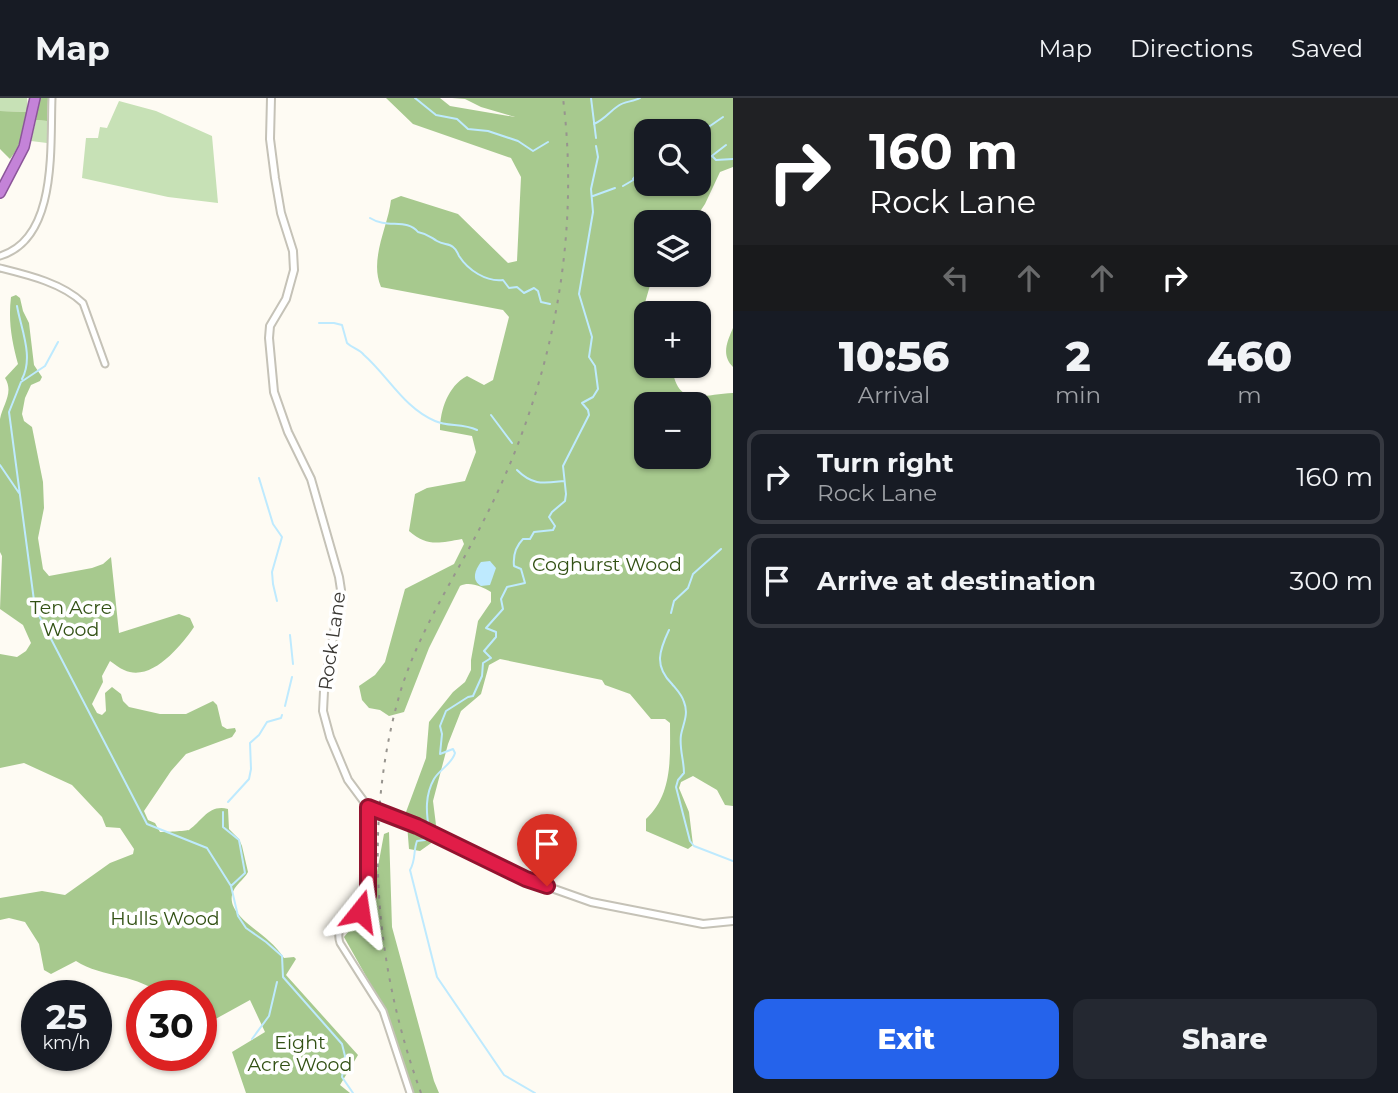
<!DOCTYPE html>
<meta charset="utf-8">
<style>
:root{--surface:#171b24;--page:#242831;--text:#f1f3f6;--muted:#9ea1a6;--line:#363941;--accent:#2563eb}
body{margin:0;font-family:Montserrat,sans-serif;background:var(--page);color:var(--text);height:100vh;display:flex;flex-direction:column;font-size:26px;white-space:nowrap}
*{box-sizing:border-box;margin:0}
p{font-size:23px;color:var(--muted)}
.icon{flex:none;width:38px;height:38px;fill:none;stroke:currentColor;stroke-width:2;stroke-linecap:round;stroke-linejoin:round}
.map{position:relative;flex:1;overflow:hidden}
.drawer{display:flex;flex-direction:column;background:var(--surface);width:665px}
.drawer>*{flex:none}
.guide{background:#202124;color:#fff;overflow:hidden}
.tools{position:absolute;left:634px;top:21px;display:grid;gap:14px}
.tools a{display:grid;place-items:center;width:77px;height:77px;border-radius:14px;background:var(--surface);box-shadow:0 2px 5px #0004;font-size:35px}
.speed{position:absolute;left:21px;top:882px;display:flex;gap:14px;font-size:35px;font-weight:700;text-align:center}
.speed>*{display:grid;place-content:center;width:91px;height:91px;border-radius:50%;background:var(--surface);box-shadow:0 2px 5px #0004;line-height:1}
.speed small{font-size:18px;font-weight:400}
.speed .limit{border:10px solid #d22;background:#fff;color:#111}
.pin{position:absolute;display:grid;place-items:center;width:60px;height:60px;color:#fff;margin:-72px -30px;border-radius:50% 50% 50% 0;rotate:-45deg;box-shadow:0 0 7px #0007}
.pin .icon{rotate:45deg}
.me{position:absolute;width:77px;margin:-38px;rotate:15deg;stroke-linejoin:round;filter:drop-shadow(0 0 5px #0008)}
.turn{display:flex;align-items:center;gap:24px;height:147px;padding:0 21px;font-size:32px}
.turn .icon{width:91px;height:91px;stroke-width:2.5}
.turn b{display:block;font-size:49px;line-height:60px}
.lanes{display:flex;align-items:center;height:66px;padding:0 21px;background:#0003;justify-content:center;gap:35px;direction:ltr}
.lanes .off{opacity:.35}
.eta{display:flex;justify-content:space-evenly;align-items:center;height:119px;text-align:center}
.eta b{font-size:42px;font-weight:800;line-height:49px}
.cta{display:flex;gap:14px;margin-top:auto;padding:14px 21px}
.cta a{flex:1;height:80px;border-radius:14px;background:var(--accent);color:#fff;font-size:28px;font-weight:800;line-height:80px;text-align:center}
.cta a+a{background:var(--page);color:var(--text)}
ul{padding:0;list-style:none}
li{display:flex;align-items:center;gap:21px;height:94px;margin:0 14px 10px;padding:0 7px;border:4px solid var(--line);border-radius:14px}
li div{flex:1}
li b{display:block;font-size:26px}
li em{font-style:normal}
header{display:flex;align-items:center;gap:42px;box-sizing:border-box;height:98px;padding:0 35px;background:var(--surface);border-bottom:2px solid var(--line)}
header strong{font-size:33px}
nav{display:flex;gap:38px;margin-inline-start:auto;font-size:24px}
main{display:flex;flex:1;min-height:0}
.map>svg:first-child{display:block}
</style>
<header>
<strong>Map</strong>
<nav><a>Map</a><a>Directions</a><a>Saved</a></nav>
</header>
<main>
<div class="map">
<svg width="733" height="995" viewBox="0 0 733 995">
<rect width="100%" height="100%" fill="#fefbf3"/>
<path fill="#c7e1b6" d="M0 0H27L26 14 0 13Z
M119 3 156 13 212 38 218 105 168 99 82 80 86 40H98L100 29 107 30Z
M36 22 47 23V45L31 43Z"/>
<path fill="#a7c98e" fill-rule="evenodd" d="M27 0C29 17 22 48 10 61L0 51V13L26 14Z
M39 0H48L47 23 36 22Z
M386 0H440L450 8 515 19 481 9 465 1 452 0H733V69L720 74 705 106 693 124H646V177H653L636 236 646 249V268H672C677 311 702 296 733 295V708L725 707 717 692 693 678 681 684 679 690 689 714 693 747 688 751 646 733V721C673 696 670 659 670 625L665 621H651L630 596 605 587 602 582 500 561 489 567 481 596 461 613 448 646 433 703 436 727 434 743 420 753 409 751 406 714 426 660 429 624 453 594 465 584 471 572V562L478 523 491 504V494C482 489 470 483 460 488L429 550 404 614 389 618 380 612 369 610 362 602 359 588 375 577 385 564 405 491 454 466 464 446 462 441C439 445 427 449 409 433L415 396 427 390 465 383 476 354 472 338 440 332C440 312 448 288 467 278L484 287 493 282 509 219 503 212 381 189C369 161 388 129 391 102L401 98 458 116 508 165 517 163 521 79 511 60 413 26ZM646 33H698V86H646ZM646 306H698V359H646Z
M16 197 20 200 23 213 29 225 34 267 42 279 40 283 31 287 25 300 22 316 24 323 32 329 43 384 44 410 38 440 43 471 49 478 92 470 103 466 111 459 119 535 179 516 190 520 194 529C181 548 151 585 124 572 119 570 115 566 110 563L102 578 103 584 92 606 97 615 102 617 106 613 105 595 112 589 121 596 123 603 129 609 160 616H186L213 603 217 607 222 628 227 631 235 630 236 633 232 639 186 656 171 673 144 713 148 722 155 725 160 734C164 734 186 733 189 732 202 723 209 706 228 711L229 731 239 741 242 748 248 774C244 782 234 787 232 797 228 816 258 832 269 843 275 848 280 854 284 860L294 859 296 861 286 877 358 957 340 987 350 995H246L232 954 265 934 250 902 201 929V898H162C140 876 102 880 76 863L51 876 44 872 39 846 25 824 9 820 0 822V800L42 793 65 797 110 765 133 756 134 751 120 730 106 729 102 719 72 687 24 665 0 670V556L17 559 26 553 31 545 23 527 0 511 2 458 0 454V321C3 306 14 295 5 280L18 266C12 244 8 223 11 199Z
M733 230V269C721 257 727 244 733 230Z
M389 734 392 829 434 983 439 995H413L385 912 344 839 371 806 384 736Z"/>
<path fill="#beeafe" d="M490 463 496 470 490 487 481 488C471 482 475 472 481 464Z"/>
<g fill="none" stroke-linecap="round" stroke-linejoin="round">
<path stroke="#beeafe" stroke-width="2" d="M415 0 436 17 457 21 468 31 488 33 518 43 533 53 548 44
M591 0 596 40
M594 26C605 21 609 14 618 8 624 3 633 4 640 0
M689 33 710 28 723 19
M713 57 726 47
M698 59 712 58 716 62 733 61
M633 81 646 66
M623 88 635 81 646 83
M593 98 615 90
M370 120C387 131 407 120 418 134 428 136 429 138 437 143 443 147 449 145 453 149 457 152 457 154 459 158 468 172 486 184 503 182L509 190 517 189 524 195 534 190 538 193 541 204 550 206
M17 208C21 231 34 259 22 281
M319 225H334L342 227 347 245C352 250 359 251 364 257 388 278 404 310 435 323 448 329 462 325 477 332
M58 244 45 268 21 284 9 314 35 510 147 726 207 750 231 788 238 818 246 830 266 844 282 858 283 879 342 946 345 958 342 979 353 995
M491 317 512 345
M0 367 19 395
M517 372C533 388 544 385 564 383
M259 380 273 426 282 439 272 474 273 486 277 503
M671 515 674 503 688 490 693 476 721 451
M669 532C659 553 654 568 672 586 677 592 682 597 684 604 689 616 683 626 681 637 679 650 684 662 684 675L678 682 676 689 690 743 694 748 733 763
M290 537 293 566
M285 608 292 579
M228 704 249 681 251 671 250 645 259 637 267 624 281 620 282 617
M223 714V729L239 742 245 775 231 788
M429 731C426 714 425 697 434 681 440 671 452 666 455 655L453 651 440 656 442 636 440 628 446 613 468 599 473 598 482 578 483 565 491 560 484 553 496 539V534L486 530 503 511 501 501 507 489 525 485 521 471 514 468C513 458 516 448 523 441H530L534 434 553 432 555 428 549 419 552 414 565 403 566 396 563 368 589 317 588 312 582 305 593 299 598 291 595 268 589 259 592 239 579 196 593 114 591 91 598 59 596 48
M427 736 425 742 417 743C413 754 416 762 410 772L437 879 504 977 535 995
M252 941 269 918 277 884"/>
<g stroke="#c5c2b7" stroke-width="9">
<path id="minor" d="M0 158C58 141 50 48 52 0
M0 170C28 177 62 185 83 205L105 266
M368 709C369 728 373 788 366 802 357 820 333 823 340 845L383 913 410 995"/>
</g>
<g stroke="#c5c2b7" stroke-width="10">
<path id="tertiary" d="M271 0 270 41 275 80 281 115 293 153 294 172 286 201 270 228 269 240 274 294 288 334 311 381 339 479 341 492 324 593 323 613 330 639 348 682 368 709 417 728 526 781 591 804 703 826 733 823"/>
</g>
<g stroke="#8b5599" stroke-width="12">
<path id="trunk" d="M0 95 24 49 35 0"/>
</g>
<use href="#minor" stroke="#fff" stroke-width="5"/>
<use href="#tertiary" stroke="#fff" stroke-width="6"/>
<use href="#trunk" stroke="#c483d8" stroke-width="9"/>
<path stroke="#97948e" stroke-width="2" stroke-dasharray="3.5 7" stroke-linecap="butt" d="M421 995C375 869 362 726 400 595 419 532 456 478 485 420 551 290 581 144 563 0"/>
</g>
<g fill="none" stroke-linecap="round" stroke-linejoin="round">
<g stroke="#92132f" stroke-width="18">
<path id="route" d="M360 813 368 797V709L417 728 526 781 547 788"/>
</g>
<use href="#route" stroke="#e11d48" stroke-width="12"/>
</g>
<g text-anchor="middle" dominant-baseline="central" stroke-width="7" stroke-linejoin="round" paint-order="stroke">
<g font-size="19" fill="#325114" stroke="#fff">
<text x="607" y="466">Coghurst Wood</text>
<text x="71" y="509">Ten Acre<tspan x="71" dy="22">Wood</tspan></text>
<text x="165" y="820">Hulls Wood</text>
<text x="300" y="944">Eight<tspan x="300" dy="22">Acre Wood</tspan></text>
</g>
<g font-size="19" fill="#3b3935" stroke="#fff">
<text transform="translate(332 543) rotate(-82)">Rock Lane</text>
</g>
</g>
</svg>
<div class="tools">
<a><svg class="icon" aria-label="search" viewBox="0 0 24 24"><circle cx="10" cy="10" r="6"/><path d="M15 15l6 6"/></svg></a>
<a><svg class="icon" aria-label="layers" viewBox="0 0 24 24"><path d="M12 4l9 5-9 5-9-5zM3 14l9 5 9-5"/></svg></a>
<a>+</a>
<a>−</a>
</div>
<div class="speed"><div>25<small>km/h</small></div><div class="limit">30</div></div>
<div class="pin" style="left:547px;top:788px;background:#d93025"><svg class="icon" aria-label="arrive" viewBox="0 0 24 24"><path d="M6 21V4h12l-3 4 3 4H6"/></svg></div>
<svg class="me" style="left:360px;top:813px" viewBox="-20 -20 40 40"><path d="M0-17L14 15 0 8-14 15z" fill="#e11d48" stroke="#fff" stroke-width="4"/></svg>
</div>
<section class="drawer">
<div class="guide">
<div class="turn"><svg class="icon" aria-label="right" viewBox="0 0 24 24"><path d="M7 20v-9h11M14 6l5 5-5 5"/></svg><div><b>160 m</b>Rock Lane</div></div>
<div class="lanes"><svg class="icon off" aria-label="left" viewBox="0 0 24 24"><path d="M17 20v-9H6M10 6l-5 5 5 5"/></svg><svg class="icon off" aria-label="ahead" viewBox="0 0 24 24"><path d="M12 20V5M6 11l6-6 6 6"/></svg><svg class="icon off" aria-label="ahead" viewBox="0 0 24 24"><path d="M12 20V5M6 11l6-6 6 6"/></svg><svg class="icon" aria-label="right" viewBox="0 0 24 24"><path d="M7 20v-9h11M14 6l5 5-5 5"/></svg></div>
</div>
<div class="eta">
<div><b>10:56</b><p>Arrival</p></div>
<div><b>2</b><p>min</p></div>
<div><b>460</b><p>m</p></div>
</div>
<ul>
<li><svg class="icon" aria-label="right" viewBox="0 0 24 24"><path d="M7 20v-9h11M14 6l5 5-5 5"/></svg><div><b>Turn right</b><p>Rock Lane</p></div><em>160 m</em></li>
<li><svg class="icon" aria-label="arrive" viewBox="0 0 24 24"><path d="M6 21V4h12l-3 4 3 4H6"/></svg><div><b>Arrive at destination</b></div><em>300 m</em></li>
</ul>
<div class="cta"><a>Exit</a><a>Share</a></div>
</section>
</main>
